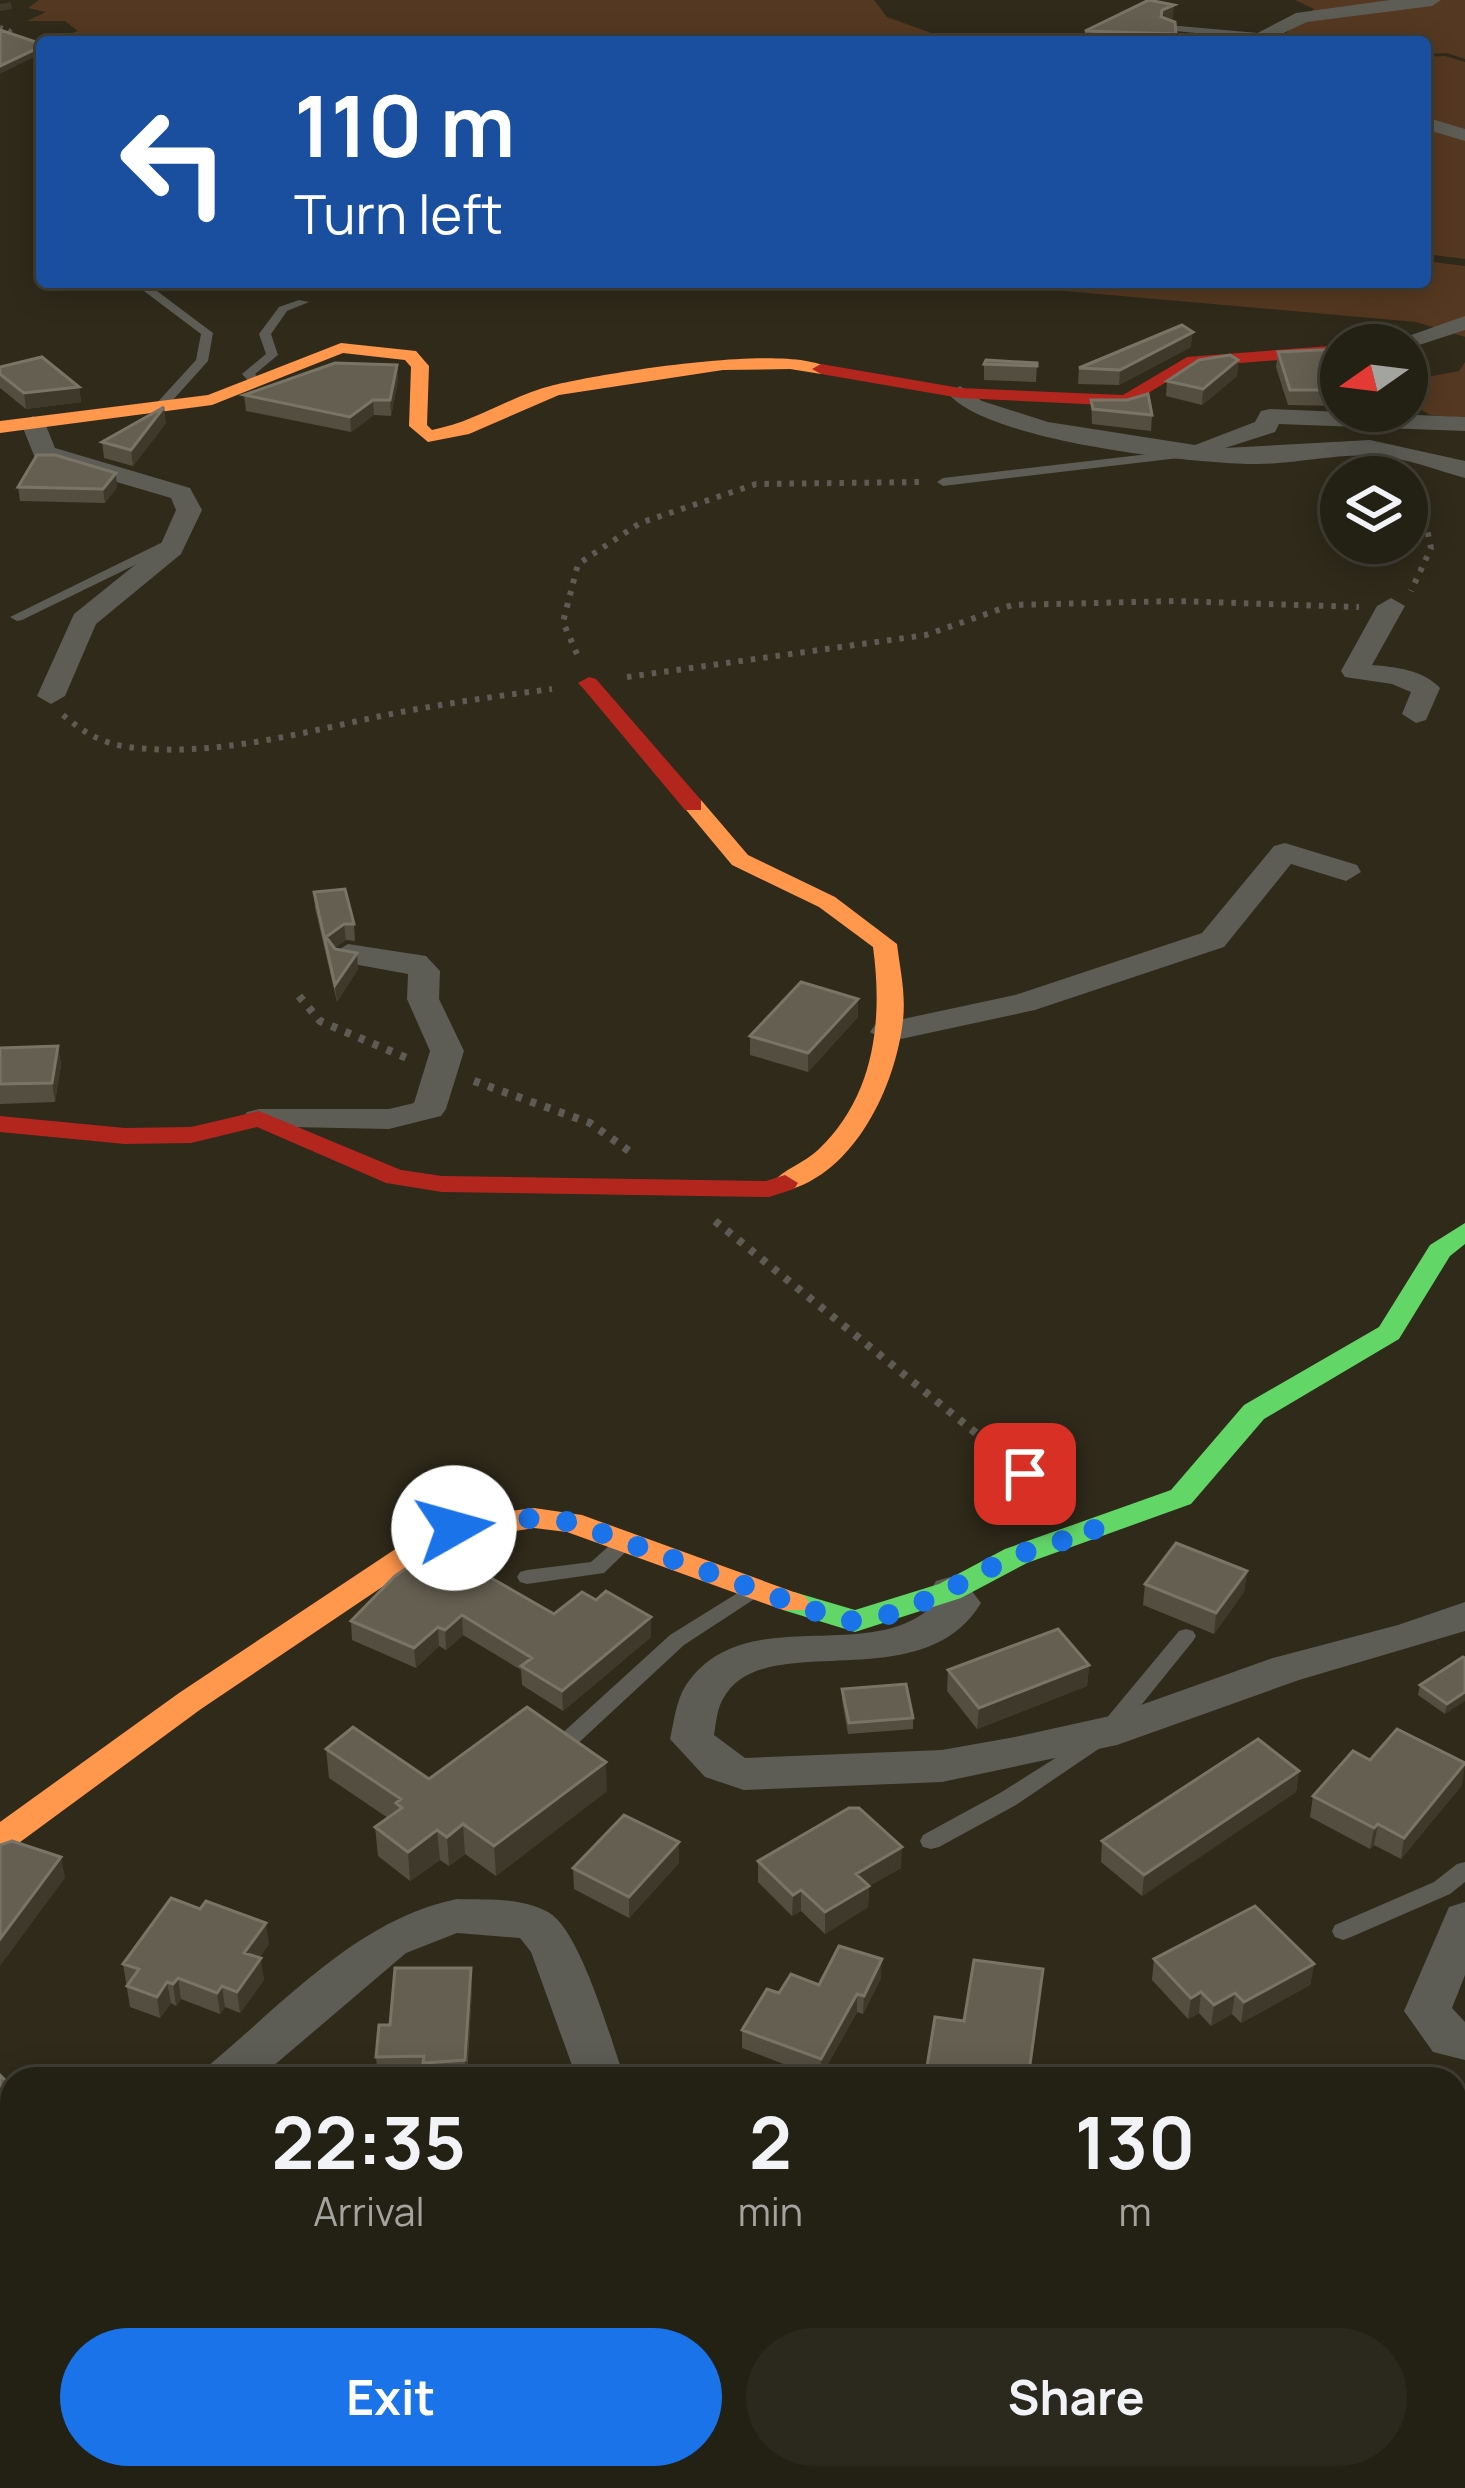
<!DOCTYPE html>
<style>
:root{--surface:#232014;--page:#2b281d;--text:#f1f3f6;--muted:#a3a3a0;--line:#403e34;--accent:#1a73e8}
body{margin:0;font-family:Manrope,sans-serif;background:var(--page);color:var(--text);height:100vh;display:flex;flex-direction:column;font-size:45px;white-space:nowrap}
*{box-sizing:border-box;margin:0}
p{font-size:39px;color:var(--muted)}
.icon{flex:none;width:66px;height:66px;fill:none;stroke:currentColor;stroke-width:2;stroke-linecap:round;stroke-linejoin:round}
.map{position:relative;flex:1;overflow:hidden}
.sheet{position:absolute;left:0px;top:2067px;width:1467px;height:423px;display:flex;flex-direction:column;background:var(--surface);border-radius:36px 36px 0 0;box-shadow:0 6px 30px #0003,0 0 0 3px var(--line)}
.sheet>*{flex:none}
.hud{position:absolute;left:36px;top:36px;width:1395px;height:252px;border-radius:12px;box-shadow:0 6px 30px #0003,0 0 0 3px var(--line);background:#1a4fa0;color:#fff;overflow:hidden}
.needle{width:78px;rotate:256deg}
.tools{position:absolute;left:1320px;top:324px;display:grid;gap:24px}
.tools a{display:grid;place-items:center;width:108px;height:108px;border-radius:50%;background:var(--surface);box-shadow:0 6px 30px #0003,0 0 0 3px var(--line);font-size:60px}
.pin{position:absolute;display:grid;place-items:center;width:102px;height:102px;color:#fff;margin:-51px;border-radius:24px;box-shadow:0 6px 18px #0006}
.me{position:absolute;width:132px;margin:-66px;rotate:83deg;stroke-linejoin:round;filter:drop-shadow(0 0 9px #0008)}
.turn{display:flex;align-items:center;gap:42px;height:252px;padding:0 60px;font-size:54px}
.turn .icon{width:156px;height:156px;stroke-width:2.5}
.turn b{display:block;font-size:84px;line-height:102px}
.eta{display:flex;justify-content:space-evenly;align-items:center;height:204px;text-align:center}
.eta b{font-size:72px;font-weight:700;line-height:84px}
.button{display:flex;gap:24px;margin-top:auto;padding:24px 60px}
.button a{flex:1;height:138px;border-radius:72px;background:var(--accent);color:#fff;font-size:48px;font-weight:700;line-height:138px;text-align:center}
.button a+a{background:var(--page);color:var(--text)}
.map>svg:first-child{display:block}
</style>
<div class="map">
<svg width="1465" height="2488" viewBox="0 0 1465 2488">
<rect width="100%" height="100%" fill="#2f2a1a"/>
<path fill="#553821" d="M39 0H874L887 17 956 42H46L78 31 65 21H27L46 12 28 8Z
M1295 0H1465V59L1447 53 1425 54V42H1276L1314 9Z
M1445 56 1465 62V259L1425 254V57Z
M1425 261 1465 266V337L1416 322 1065 291 1022 282H1425Z
M1465 362V418L1430 415 1407 401V389L1416 379 1459 371Z"/>
<g fill="none" stroke-linecap="round" stroke-linejoin="round">
<path stroke="#5d5b53" stroke-width="4.5" stroke-dasharray="3 6" stroke-linecap="butt" d="M0 27 10 31 0 32"/>
<path stroke="#5d5b53" stroke-width="6" stroke-dasharray="4.5 8" stroke-linecap="butt" d="M1407 505 1424 515 1431 548 1411 591
M577 654 563 622 578 564 640 523 756 484 924 482
M627 677 926 635 1012 605 1175 601 1359 607
M63 715C83 732 101 743 128 747 213 758 304 732 386 715 441 704 497 696 552 689"/>
<path stroke="#5d5b53" stroke-width="8" stroke-dasharray="6 9" stroke-linecap="butt" d="M299 996 320 1021 409 1059
M474 1081 590 1123 629 1151
M715 1221 1057 1499"/>
<path fill="#5d5d56" fill-rule="evenodd" d="M1168 25 1258 33 1263 36 1258 39 1165 30V26Z
M132 282H145L213 333 208 361 163 411H155V405L196 360 201 334Z
M299 300 309 302 287 311 271 334 278 355 255 374 262 382 260 385H252L242 374 266 354 259 334 279 307Z
M1183 450 1189 454 1187 457 943 486 937 482 943 478Z
M171 538 176 539V545L22 620 17 621 10 617Z
M626 1535 633 1537 636 1542 604 1573 527 1584 520 1582 517 1577 520 1572 527 1570 591 1562 619 1537Z
M752 1584 759 1586 762 1591 759 1596 684 1645 574 1747 566 1750 558 1747 555 1742 558 1737 670 1635Z
M1186 1629 1193 1631 1196 1636 1193 1641 1121 1730H1105L1102 1725 1105 1720 1179 1631Z
M1092 1735 1100 1738 1103 1743 1100 1748 1016 1805 939 1847 931 1849 923 1847 920 1841 923 1835 1000 1793Z
M1465 1862V1882L1450 1894 1351 1937 1343 1940 1335 1937 1332 1931 1335 1925 1434 1882 1457 1864Z
M12 2261V2293L0 2301V2269Z
M817 2478H843L844 2488H818Z
M944 2478H970L969 2488H943Z"/>
<path fill="#5d5d56" fill-rule="evenodd" d="M1390 0H1441L1432 6 1307 22 1265 42H1240L1296 13Z
M1425 117 1465 129V141L1425 129Z
M1465 316V330L1407 349V345H1383Z
M960 386 982 401 1048 422 1195 445 1255 422 1261 411 1270 409 1465 417V431L1279 424 1275 432 1225 448 1370 440 1465 461V478C1435 470 1408 458 1376 456 1336 453 1297 464 1257 464 1193 464 986 441 948 393Z
M33 416 45 423 55 448 190 488 202 510 181 554 96 624 65 696 51 704 37 696 74 614 161 544 176 510 171 498 35 458 21 423Z
M1391 598 1405 606 1372 665C1396 667 1423 670 1440 688L1426 720 1416 723 1402 714 1411 692 1392 684 1345 677 1341 671 1377 606Z
M1285 843 1357 865 1361 872 1346 881 1291 864 1224 947 1035 1010 887 1042 870 1032 875 1025 1015 995 1202 933 1274 846Z
M348 944 426 956 440 971 439 999 464 1051 446 1109 441 1116 389 1129 247 1126 242 1119 247 1112 259 1109H389L414 1103 430 1051 407 999 408 974 337 961 332 954Z
M950 1577 964 1581 981 1603C921 1702 762 1625 723 1699 717 1708 716 1724 714 1735L745 1758 942 1750 1015 1737 1110 1716 1273 1658 1398 1625 1465 1602V1631L1299 1680 1117 1745 942 1782 744 1790 705 1777 670 1739C674 1722 676 1700 686 1685 745 1598 872 1669 937 1602L930 1591 936 1581Z
M457 1899C486 1900 522 1897 548 1912 581 1930 611 2042 625 2079H577L531 1952 520 1938 457 1933 406 1953 258 2079H201L208 2066C284 2003 358 1919 457 1899Z
M1465 1902V1975L1452 2008 1465 2022V2060L1433 2052 1404 2011 1449 1907Z
M12 2235V2280L0 2284V2239Z
M727 2478H781L784 2488H730Z"/>
<path fill="#63d668" fill-rule="evenodd" d="M1465 1223V1244L1450 1256 1399 1339 1264 1419 1191 1504 1027 1563 961 1598 855 1632 783 1610 779 1603 783 1596 794 1592 855 1610 939 1584 1005 1549 1171 1490 1244 1405 1379 1327 1430 1245Z"/>
<path fill="#ff974d" fill-rule="evenodd" d="M341 343 416 351 429 366 427 425 432 430C476 422 512 395 554 385 605 373 791 342 830 369L821 374 790 369 723 370 559 395 469 434 428 442 409 426 411 367 405 360 343 353 212 405 0 433V421L208 395Z
M693 798 701 800 748 855 835 897 897 944C900 969 906 994 903 1020 896 1085 855 1174 785 1191L772 1183C784 1169 804 1163 818 1150 875 1096 883 1020 873 947L819 907 732 865 682 805Z
M534 1508 582 1515 805 1596 809 1603 805 1610H783L567 1532 534 1528 449 1542 201 1709 12 1848 0 1851V1822L179 1693 427 1528 454 1518Z"/>
<path fill="#b3261e" fill-rule="evenodd" d="M1342 345 1341 355 1191 367 1127 406 960 398 821 374 812 369 821 364 960 388 1123 395 1187 357Z
M589 677 596 679 701 800V810H685L582 687 578 683Z
M259 1111 401 1170 442 1176 766 1181 785 1175 798 1183 794 1189 769 1197 442 1192 386 1183 257 1127 191 1143 125 1144 0 1132V1116L125 1128 191 1127Z"/>
</g>
<path fill="#544e41" d="M1173 18 1169 20 1176 34 1175 42H1084L1085 31Z
M1191 347 1119 385 1078 384 1079 368Z
M1341 350V406L1288 405 1276 367 1278 352Z
M1238 360 1237 376 1202 405 1166 396 1167 381Z
M1037 363 1036 382 984 380V364Z
M397 365 398 380 391 416 374 415 351 432 246 411 244 395Z
M0 367 79 387 81 402 26 409 0 388Z
M1091 400 1152 415 1151 431 1092 424Z
M166 423 133 466 104 458 102 442Z
M18 487H117L105 503 20 501Z
M314 892 354 924 355 941 346 940 334 948 358 969 337 1002 315 908Z
M858 1017 808 1072 750 1055V1036Z
M58 1046 61 1065 55 1102 0 1104V1048Z
M1247 1571 1244 1592 1214 1634 1143 1605 1145 1584Z
M474 1584 554 1614 596 1600 651 1617V1637L563 1711 522 1685 521 1670 463 1635 446 1650 439 1646 416 1668 352 1640 351 1621Z
M1463 1657 1445 1714 1418 1695 1420 1685Z
M1089 1665 1087 1686 977 1729 947 1691 948 1670Z
M842 1689 913 1718V1729L848 1734 842 1700Z
M326 1749 429 1779 607 1791 496 1876 465 1854 449 1866 440 1860 410 1881 378 1856 375 1827 388 1818 329 1778Z
M1370 1760 1462 1785 1401 1859 1374 1845 1370 1849 1310 1817 1313 1796Z
M1299 1771 1296 1792 1142 1896 1101 1862 1102 1841Z
M758 1861 901 1868 869 1886 868 1907 825 1934 801 1911 792 1916 758 1882Z
M679 1863 629 1918 574 1889 573 1868Z
M269 1944 259 1958 264 1980 240 2013 225 2007 220 2014 181 1999 176 2006 171 2003 160 2018 130 2007 123 1964Z
M1154 1959 1314 1964 1310 1985 1241 2023 1232 2014 1211 2026 1199 2013 1188 2019 1152 1980Z
M881 1978 863 2014 857 2012 820 2078 742 2048V2030L779 1993 819 1985Z
M472 1989 467 2079 378 2078 376 2057 390 2025Z"/>
<path fill="#3f392b" d="M11 2 12 9 0 11V4Z
M1174 5 1173 18 1161 23 1162 10Z
M42 46V53L0 74V66Z
M1193 332 1191 347 1119 385 1120 370Z
M1238 360 1237 376 1202 405 1203 389Z
M397 365 398 380 391 416 390 400Z
M79 387 81 402 26 409 24 393Z
M373 400 374 415 351 432 350 417Z
M164 407 166 423 133 466 131 450Z
M116 473 117 487 105 503 103 489Z
M344 924 346 940 328 953 326 937Z
M357 953 358 969 337 1002 335 985Z
M858 999V1017L808 1072V1053Z
M58 1046 61 1065 55 1102 52 1083Z
M1247 1571 1244 1592 1214 1634 1216 1613Z
M462 1615 463 1635 446 1650 445 1630Z
M651 1617V1637L563 1711 562 1691Z
M438 1627 439 1646 416 1668 414 1648Z
M1089 1665 1087 1686 977 1729 979 1708Z
M1465 1692V1701L1445 1714 1447 1704Z
M606 1762 607 1791 496 1876 494 1846Z
M1465 1765 1462 1785 1401 1859 1404 1838Z
M1299 1771 1296 1792 1142 1896 1144 1875Z
M463 1824 465 1854 449 1866 447 1837Z
M1378 1824 1374 1845 1370 1849 1374 1828Z
M437 1830 440 1860 410 1881 408 1852Z
M679 1842V1863L629 1918V1897Z
M902 1847 901 1868 869 1886 868 1907 825 1934V1912L856 1874Z
M61 1857 65 1878 0 1966V1939Z
M801 1890V1911L792 1916 793 1895Z
M266 1923 269 1944 247 1974 244 1953Z
M261 1958 264 1980 240 2013 237 1992Z
M882 1959 881 1978 863 2014 864 1996Z
M1314 1964 1310 1985 1241 2023 1244 2002Z
M471 1968 472 1989 466 2079 465 2060Z
M1043 1969 1030 2079H1028Z
M178 1978 181 1999 176 2006 173 1984Z
M167 1982 171 2003 160 2018 157 1997Z
M222 1986 225 2007 220 2014 217 1993Z
M1201 1992 1199 2013 1188 2019 1191 1998Z
M1235 1993 1232 2014 1211 2026 1214 2005Z
M857 1994V2012L820 2078 821 2059Z
M12 2110V2134L0 2143V2118Z
M180 2478H202L197 2488H175Z
M617 2478H622V2488H610Z"/>
<path fill="#655f51" stroke="#7a7466" stroke-width="3" d="M1149 0 1174 5 1162 10 1161 17 1175 22 1176 34 1085 31Z
M0 30 42 44V46L0 66Z
M1182 325 1193 332 1120 370 1079 368Z
M1340 349 1341 390H1290L1278 352Z
M1230 355 1238 360 1203 389 1167 381 1199 360Z
M42 357 79 387 24 393 0 374V367Z
M986 360 1037 363V366L984 364Z
M335 363 397 365 390 400H373L350 417 244 395Z
M1148 394 1152 415 1093 409 1091 400H1127Z
M164 407 131 450 102 442Z
M37 455H55L116 473 103 489 18 487Z
M345 889 354 924H344L326 937 335 949 357 953 335 985 314 892Z
M801 982 858 999 808 1053 750 1036Z
M58 1046 52 1083 0 1084V1048Z
M1176 1543 1247 1571 1216 1613 1145 1584Z
M417 1561 474 1584 486 1575 554 1614 582 1592 596 1600 606 1591 651 1617 562 1691 521 1666 532 1658 462 1615 445 1630 438 1627 414 1648 351 1621 395 1576Z
M1058 1629 1089 1665 979 1708 948 1670Z
M1463 1657 1465 1658V1692L1447 1704 1420 1685Z
M906 1684 913 1718 849 1723 842 1689Z
M527 1707 606 1762 494 1846 463 1824 447 1837 437 1830 408 1852 375 1827 402 1808 396 1803 401 1799 326 1749 353 1727 429 1779Z
M1397 1729 1465 1763 1404 1838 1378 1824 1374 1828 1313 1796 1353 1751 1370 1760Z
M1258 1739 1299 1771 1144 1875 1102 1841Z
M849 1808H859L902 1847 856 1874 869 1886 825 1912 801 1890 793 1895 758 1861Z
M624 1815 679 1842 629 1897 573 1868Z
M12 1841 61 1857 0 1939V1845Z
M171 1898 200 1909 206 1901 266 1923 244 1953 261 1958 237 1992 222 1986 217 1993 178 1978 173 1984 167 1982 157 1997 127 1986 139 1969 123 1964Z
M1255 1906 1314 1964 1244 2002 1235 1993 1214 2005 1201 1992 1191 1998 1154 1959Z
M839 1946 882 1959 864 1996 857 1994 821 2059 742 2030 767 1989 779 1993 791 1974 819 1985Z
M974 1960 1043 1969 1028 2079H925L935 2017 964 2021Z
M395 1968H471L465 2060 423 2063 424 2056 376 2057 379 2025H390Z
M0 2075 12 2087V2110L0 2118Z
M12 2415V2478H180L175 2488H13L0 2484V2436Z
M498 2478H617L610 2488H491Z
M1019 2482 1020 2488H970L969 2484Z"/>
<g fill="none" stroke-linecap="round" stroke-linejoin="round">
<path stroke="#1a73e8" stroke-width="21" stroke-dasharray="0 37.8" d="M454 1528 534 1518 571 1522 842 1621C905 1622 960 1580 1015 1556 1041 1546 1069 1539 1096 1531L1025 1474"/>
</g>
</svg>
<div class="tools">
<a><svg class="needle" viewBox="-14 -14 28 28"><path d="M0-13l5 13h-10z" fill="#e53935"/><path d="M0 13l5-13h-10z" fill="#a3a3a0"/></svg></a>
<a><svg class="icon" aria-label="layers" viewBox="0 0 24 24"><path d="M12 4l9 5-9 5-9-5zM3 14l9 5 9-5"/></svg></a>
</div>
<div class="pin" style="left:1025px;top:1474px;background:#d93025"><svg class="icon" aria-label="arrive" viewBox="0 0 24 24"><path d="M6 21V4h12l-3 4 3 4H6"/></svg></div>
<svg class="me" style="left:454px;top:1528px" viewBox="-20 -20 40 40"><circle r="19" fill="#fff"/><path d="M0-13L10 11 0 6-10 11z" fill="#1a73e8"/></svg>
<div class="hud">
<div class="turn"><svg class="icon" aria-label="left" viewBox="0 0 24 24"><path d="M17 20v-9H6M10 6l-5 5 5 5"/></svg><div><b>110 m</b>Turn left</div></div>
</div>
<section class="sheet">
<div class="eta">
<div><b>22:35</b><p>Arrival</p></div>
<div><b>2</b><p>min</p></div>
<div><b>130</b><p>m</p></div>
</div>
<div class="button"><a>Exit</a><a>Share</a></div>
</section>
</div>
